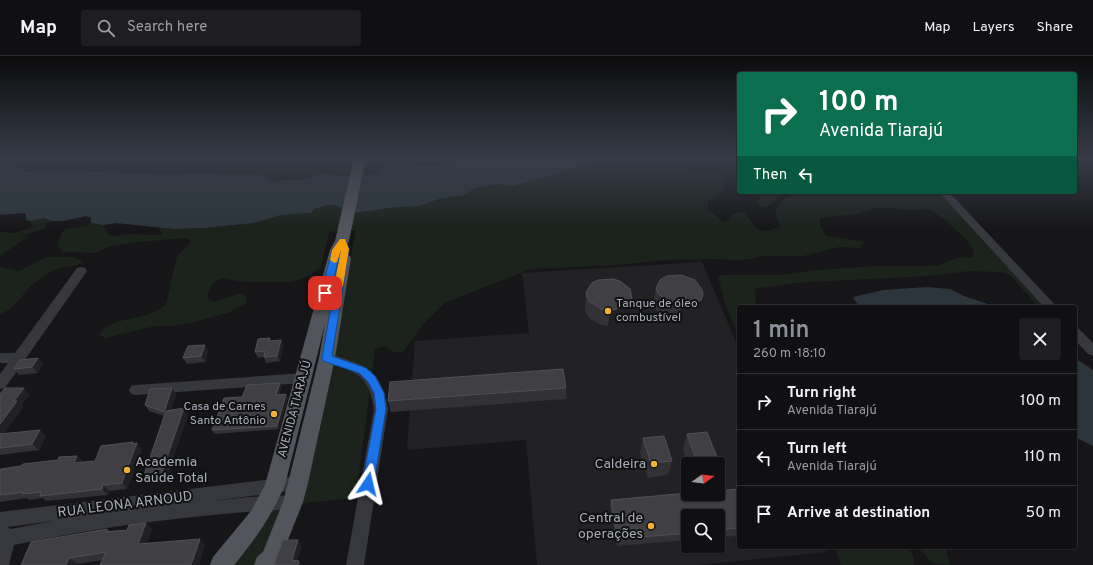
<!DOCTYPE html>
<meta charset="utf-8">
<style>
:root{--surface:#101012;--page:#1e1e20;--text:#f1f3f6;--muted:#9c9d9f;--line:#303032;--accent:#8c9099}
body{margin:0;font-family:Overpass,sans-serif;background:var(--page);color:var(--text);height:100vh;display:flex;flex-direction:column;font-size:15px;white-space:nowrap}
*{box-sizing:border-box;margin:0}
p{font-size:13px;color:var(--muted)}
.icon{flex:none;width:22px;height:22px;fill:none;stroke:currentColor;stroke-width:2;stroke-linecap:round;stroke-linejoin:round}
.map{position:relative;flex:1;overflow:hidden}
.drawer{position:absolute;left:737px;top:249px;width:340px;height:244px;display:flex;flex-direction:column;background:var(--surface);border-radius:4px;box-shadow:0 1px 3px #0004,0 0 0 1px var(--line)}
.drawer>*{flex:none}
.top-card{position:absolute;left:737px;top:16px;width:340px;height:122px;border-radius:4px;box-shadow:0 1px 3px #0004,0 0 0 1px var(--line);background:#0b6e4f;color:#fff;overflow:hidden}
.needle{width:26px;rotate:76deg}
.controls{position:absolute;left:681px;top:401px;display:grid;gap:8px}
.controls a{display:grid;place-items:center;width:44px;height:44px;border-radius:4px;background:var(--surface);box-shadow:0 1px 3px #0004,0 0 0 1px var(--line);font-size:20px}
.pin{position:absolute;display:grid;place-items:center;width:34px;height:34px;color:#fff;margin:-17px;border-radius:8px;box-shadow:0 2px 6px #0006}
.me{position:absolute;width:44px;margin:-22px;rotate:10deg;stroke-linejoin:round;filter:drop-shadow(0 0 3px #0008)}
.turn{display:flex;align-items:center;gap:14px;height:84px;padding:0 16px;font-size:18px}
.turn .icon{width:52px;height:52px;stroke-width:2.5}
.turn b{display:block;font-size:28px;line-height:34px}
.then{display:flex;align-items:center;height:38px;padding:0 16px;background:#0003;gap:8px;font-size:15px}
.round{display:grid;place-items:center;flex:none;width:42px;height:42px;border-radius:4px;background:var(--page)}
.head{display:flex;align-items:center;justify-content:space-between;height:68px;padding:0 16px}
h1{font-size:24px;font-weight:600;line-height:30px;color:var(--accent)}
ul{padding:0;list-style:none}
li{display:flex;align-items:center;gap:12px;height:56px;padding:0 16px;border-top:1px solid var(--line)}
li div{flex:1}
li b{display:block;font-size:15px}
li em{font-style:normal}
header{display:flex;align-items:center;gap:24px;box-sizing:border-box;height:56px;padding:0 20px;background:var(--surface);border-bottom:1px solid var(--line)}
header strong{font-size:19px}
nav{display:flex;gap:22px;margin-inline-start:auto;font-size:14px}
.search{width:280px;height:36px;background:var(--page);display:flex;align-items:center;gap:10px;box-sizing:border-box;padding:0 14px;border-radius:4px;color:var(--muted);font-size:15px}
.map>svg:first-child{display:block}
</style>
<header>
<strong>Map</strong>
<div class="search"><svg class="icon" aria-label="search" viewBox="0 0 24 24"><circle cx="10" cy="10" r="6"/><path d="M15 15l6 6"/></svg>Search here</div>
<nav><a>Map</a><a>Layers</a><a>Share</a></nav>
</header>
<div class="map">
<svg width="1093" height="509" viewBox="0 0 1093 509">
<rect width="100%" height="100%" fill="#161618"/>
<path fill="#222225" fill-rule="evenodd" d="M702 206 739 293V491H823L826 496 698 509H537L526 384 407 394 415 285 529 277 522 217ZM688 408H718V438H688ZM688 460H718V490H688Z"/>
<path fill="#1c231d" d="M0 102H349L346 112 353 113 364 105 365 102H395L377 118 342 120 324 117 305 123 274 125 260 119 201 117 173 118 61 115 26 116 13 109 0 108Z
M604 102H704L694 107 692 111 693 113 706 114 714 111 721 115 725 124 723 135C715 139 706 142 708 153L723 166H727L734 157 744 156C756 172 759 181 780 170L775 155 783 144 790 140H921L926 136H942L1047 251H1038L1012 221 1006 217 999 216 969 215 927 220 793 227 755 233 756 251H739V282L725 247 718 220 722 219H780L817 214 875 210H929L940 209 956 202 972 201 974 195 966 183 945 164 930 153 913 154 878 151 858 158 820 162V169L826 180 862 185 864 187 859 192 839 191 803 200H763L753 203 734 204 711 203 665 204 617 209 531 213 446 246 424 267 402 297 393 296 385 290 375 293 356 442 303 447 356 174 329 176 321 211 309 220 292 226H243L222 222 213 227 207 239 209 244 215 246 241 237 247 241 246 247 230 256 191 267 172 270H155L105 282 99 279C109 263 133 264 149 258 155 256 161 252 166 249L176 203C180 195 188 192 191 184L184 182 128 187 111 190 95 197 63 196 58 190 60 180 65 173 86 170 91 167 103 169 109 179C118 181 126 178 135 178 145 178 154 180 163 178L158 171 174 173 205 172 254 167 281 159 311 157 314 153 328 149H335L341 152 420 150 439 143 464 139 474 133 496 128 513 130 571 114 587 107Z
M728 102H739V119C731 114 728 112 728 102Z
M761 136H802L780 139C774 146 770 152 760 150L757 146 762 140Z
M44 162 51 165 47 167 46 172 19 181 28 180 0 200V176L15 177 33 171 30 165Z
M46 201H74L83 206C75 212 64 209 54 214 48 217 41 222 36 226 23 235 15 254 0 258V211L19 215Z
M274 451 280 453 266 493 256 509H232Z
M835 491H906L913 499 914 509H841Z
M918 491H945L950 509 932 507Z"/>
<path fill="#2c353c" d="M458 102H604L587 107 571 114 513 130 496 128 474 133 464 139 439 143 420 150 397 151 353 157 344 156 341 152 335 149H328L314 153 311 157 281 159 254 167 205 172 174 173 116 167 103 169 91 167V162L86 160 64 165H51L44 162 30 165 26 164V157L0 159V108L13 109 26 116 61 115 173 118 201 117 260 119 274 125 305 123 324 117 342 120 376 118 385 110 393 107 436 110 449 107Z
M927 231 950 233 964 240 997 251H859L853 241 883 234Z
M1075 302 1093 314V390L1075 381Z"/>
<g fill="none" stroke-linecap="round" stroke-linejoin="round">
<path fill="#37383d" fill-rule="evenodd" d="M939 136H949L1057 251H1044Z
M81 211 85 212 87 215 85 218 5 332 0 333V318L8 307H0V297H15L77 212Z
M1075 271 1079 273 1093 287V300L1088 298 1075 284Z
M327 297C364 309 381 311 388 353L364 509H346L374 353C368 316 355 316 322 305L321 302 322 299Z
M303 317 308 318 310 322 308 326 303 327 136 339 131 338 129 334 131 330 136 329Z
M298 420 303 422 306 427 303 432 298 434 212 445 249 441 293 439 299 441 301 446 299 451 293 453C200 458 105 470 14 489L9 509H0V456ZM53 465 10 473 8 471Z"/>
<path fill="#53555c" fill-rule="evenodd" d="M354 102H366L349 185 343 198 349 199 351 202 335 302 308 427 303 446 278 509H254L257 501 263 496 283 446 288 427 319 302 325 268 285 429C272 459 255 484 234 509H210L213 501 251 455 265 429 330 194 335 185Z"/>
</g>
<path fill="#323236" d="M656 232 703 239 699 255 697 259 692 263 678 266 664 262 655 253 653 248Z
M586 236 630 259 622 267 608 270 601 269 589 262 586 257 585 252Z
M281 284 283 290 280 305 266 307 264 301 258 302 255 296 271 285Z
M205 289 208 294 205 306 187 308 183 302Z
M43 307 38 317 19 319 14 313Z
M280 327 282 330 279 339 288 342 279 373 215 378 212 374Z
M566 332V343L391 356 388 345Z
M0 338 30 339 21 349 23 351 3 378 46 380 39 394 0 399Z
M176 338 171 354 184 352 188 358 166 424 147 427 143 422 164 360 149 355 145 349Z
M687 378 717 401 714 408H688L683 394Z
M643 382 672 405 668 419 648 422 640 397Z
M133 386 142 393 127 433 109 435 108 439 46 445 43 442 29 444 27 442 0 446V414L83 405V406L95 405Z
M739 433V480L718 481V460H688V484L617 490 610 451 611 444Z
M146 467 152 473 147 487 205 489 199 509H100L103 504 77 508 21 509 107 473 110 475 127 474Z"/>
<path fill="#212124" d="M703 239 699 255 697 259 692 263 678 266 682 250Z
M632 243 630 259 622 267 608 270 610 255Z
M281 284 283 290 280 305 277 300Z
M205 289 208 294 205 306 201 300Z
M38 302 43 307 38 317 32 311Z
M280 327 282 330 278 342 276 339Z
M24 332 30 339 21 349 23 351 0 382V368L14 345Z
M172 332 176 338 169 362 164 356Z
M286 338 288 342 279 373 277 370Z
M184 352 188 358 166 424 161 419Z
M40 374 46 380 39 394 32 388Z
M133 386 136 390 137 387 142 393 127 433 122 427Z
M77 400 83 405 80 412 74 407Z
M103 429 109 435 108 439 102 433Z
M146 467 152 473 145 494 138 488Z
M200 483 205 489 199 509H191Z
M298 484 302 490 296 509 292 504Z
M69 502 77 508 76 509H66Z
M299 505 302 509H298Z"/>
<path fill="#3f3f44" stroke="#4f5156" d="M681 219 695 224 702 234 703 239 701 244 696 247 682 250 667 246 658 237 656 232 661 223 667 220Z
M613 223 620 225 630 233 632 243 624 251 610 255 602 253 590 246 587 241 586 236 592 227 598 224Z
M270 282 269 285 281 284 277 300 264 301 265 295 255 296 258 283Z
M205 289 201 300 183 302 188 290Z
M38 302 32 311 14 313 20 304Z
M563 313 566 332 388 345 390 326Z
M280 327 276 339 286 338 277 370 212 374 224 342 242 341 247 329Z
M5 332H24L14 345H17L0 368V338Z
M172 332 164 356 145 349 150 333Z
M184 352 161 419 143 422 166 355Z
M40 374 32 388 0 392V378Z
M707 376 717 401 696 403 687 378Z
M664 380 672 405 651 407 643 382Z
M133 386 132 388 137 387 122 427 103 429 102 433 40 440 41 436 22 438 24 436 0 439V414L1 413 21 410 23 408 58 404 59 401 77 400 74 407 95 405 101 390Z
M739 433V472L718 474V460H688V477L618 483 611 444 688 437V438H718V435Z
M146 467 138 488 200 483 191 509H100L106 496 69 502 66 509H21L31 486 107 473 106 476 127 474 129 469Z
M283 484H298L292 504 299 505 298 509H274Z"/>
<linearGradient id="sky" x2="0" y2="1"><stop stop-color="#0c0c0d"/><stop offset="0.59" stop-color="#363c48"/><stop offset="1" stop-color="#363c48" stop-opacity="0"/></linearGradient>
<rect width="1093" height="173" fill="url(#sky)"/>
<path fill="#1a73e8" stroke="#114b97" d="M340 183H345L349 193 332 300 366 312 375 320 384 337 386 353 374 428 372 431 368 433 364 431 362 428 376 353 374 337 368 326 359 317 323 305 322 302 341 194 330 237 325 240 321 237 332 194Z"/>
<path fill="#f59e0b" d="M340 183H345L349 193 343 230 339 233 334 230 341 194 337 206 334 207 330 204 332 194Z"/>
<g fill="#f2b134" stroke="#111113" stroke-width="1.5">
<circle cx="608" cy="255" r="4"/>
<circle cx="274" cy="358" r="4"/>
<circle cx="654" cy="408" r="4"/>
<circle cx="127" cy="414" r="4"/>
<circle cx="651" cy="470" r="4"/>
</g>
<g text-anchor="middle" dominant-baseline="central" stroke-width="4" stroke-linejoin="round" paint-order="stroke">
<g font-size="12" fill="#a8adb8" stroke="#111113" text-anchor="start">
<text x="616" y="248">Tanque de óleo<tspan x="616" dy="14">combustível</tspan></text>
<text x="266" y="351" text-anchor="end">Casa de Carnes<tspan x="266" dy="14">Santo Antônio</tspan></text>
</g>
<g font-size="12" fill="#a8adb8" stroke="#111113">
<text transform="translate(295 353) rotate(-75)">AVENIDA TIARAJÚ</text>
</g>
<g font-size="14" fill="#a8adb8" stroke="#111113" text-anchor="end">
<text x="135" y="406" text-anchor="start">Academia<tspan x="135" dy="16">Saúde Total</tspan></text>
<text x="646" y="408">Caldeira</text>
<text x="643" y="462">Central de<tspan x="643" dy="16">operações</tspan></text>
</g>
<g font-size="14" fill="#a8adb8" stroke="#111113">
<text transform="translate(125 449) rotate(-7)">RUA LEONA ARNOUD</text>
</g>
</g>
</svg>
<div class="controls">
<a><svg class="needle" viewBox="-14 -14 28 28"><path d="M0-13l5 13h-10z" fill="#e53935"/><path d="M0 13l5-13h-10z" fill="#9c9d9f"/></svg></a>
<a><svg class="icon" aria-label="search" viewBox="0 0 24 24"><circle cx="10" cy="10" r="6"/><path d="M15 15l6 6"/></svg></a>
</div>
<div class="pin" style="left:325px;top:237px;background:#d93025"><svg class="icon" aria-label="arrive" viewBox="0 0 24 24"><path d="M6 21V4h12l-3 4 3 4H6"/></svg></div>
<svg class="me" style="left:368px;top:428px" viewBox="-20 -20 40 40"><path d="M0-17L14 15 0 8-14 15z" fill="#1a73e8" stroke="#fff" stroke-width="4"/></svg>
<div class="top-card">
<div class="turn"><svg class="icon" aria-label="right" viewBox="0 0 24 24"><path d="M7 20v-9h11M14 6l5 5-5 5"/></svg><div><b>100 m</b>Avenida Tiarajú</div></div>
<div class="then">Then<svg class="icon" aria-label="left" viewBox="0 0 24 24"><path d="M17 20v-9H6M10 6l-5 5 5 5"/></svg></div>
</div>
<section class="drawer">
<div class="head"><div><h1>1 min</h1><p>260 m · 18:10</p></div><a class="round"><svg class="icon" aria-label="close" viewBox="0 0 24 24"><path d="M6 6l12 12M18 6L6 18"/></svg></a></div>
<ul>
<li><svg class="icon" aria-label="right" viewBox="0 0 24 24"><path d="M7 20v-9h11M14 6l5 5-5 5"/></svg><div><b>Turn right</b><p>Avenida Tiarajú</p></div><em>100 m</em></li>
<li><svg class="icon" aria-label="left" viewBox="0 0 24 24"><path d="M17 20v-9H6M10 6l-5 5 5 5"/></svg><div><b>Turn left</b><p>Avenida Tiarajú</p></div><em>110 m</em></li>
<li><svg class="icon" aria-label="arrive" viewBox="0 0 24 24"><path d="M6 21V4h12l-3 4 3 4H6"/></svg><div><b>Arrive at destination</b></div><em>50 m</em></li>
</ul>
</section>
</div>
